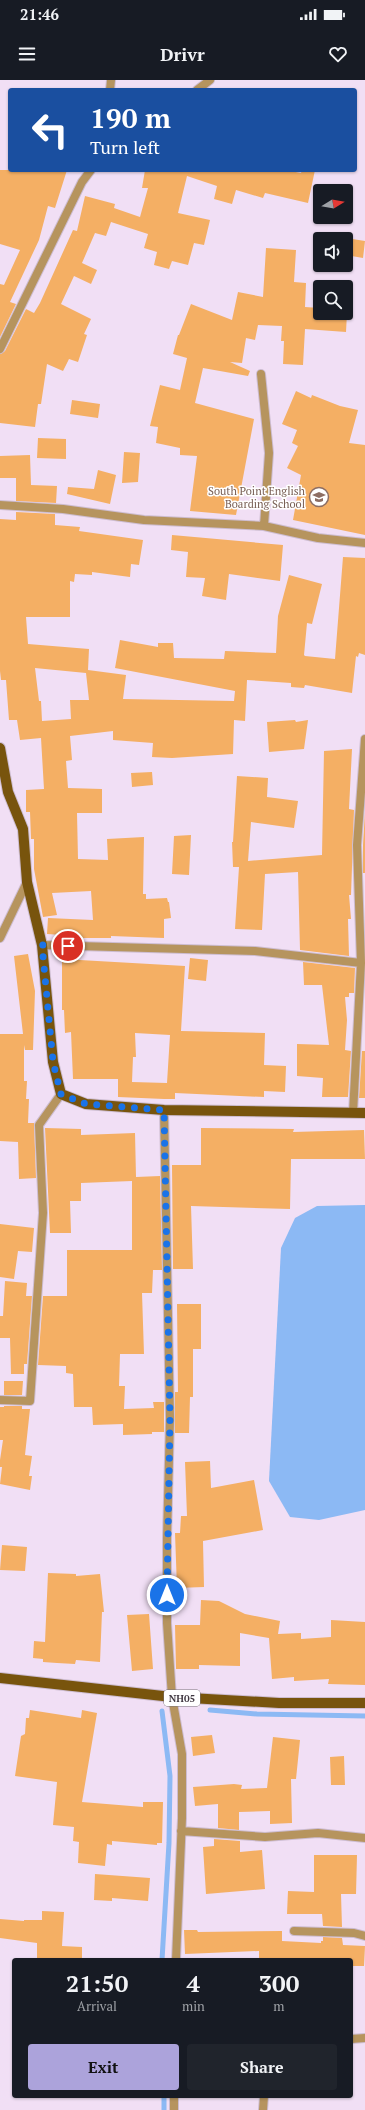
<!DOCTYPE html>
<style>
:root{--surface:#171b24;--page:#20242c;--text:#f1f3f6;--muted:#9ea1a6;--accent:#aca3db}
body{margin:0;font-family:"PT Serif",serif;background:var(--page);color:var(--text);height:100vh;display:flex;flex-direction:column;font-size:15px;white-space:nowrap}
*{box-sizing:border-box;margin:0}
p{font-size:13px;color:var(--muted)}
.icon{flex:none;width:22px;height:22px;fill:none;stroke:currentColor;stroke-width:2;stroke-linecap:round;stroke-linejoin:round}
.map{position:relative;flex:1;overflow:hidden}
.side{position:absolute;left:12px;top:1878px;width:341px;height:140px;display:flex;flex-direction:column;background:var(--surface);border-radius:4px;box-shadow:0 1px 3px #0004}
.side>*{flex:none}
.guide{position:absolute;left:8px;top:8px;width:349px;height:84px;border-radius:4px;box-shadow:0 1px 3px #0004;background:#1a4fa0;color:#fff;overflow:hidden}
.needle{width:26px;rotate:79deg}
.tools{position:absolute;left:313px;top:104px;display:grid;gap:8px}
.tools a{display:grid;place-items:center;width:40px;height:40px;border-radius:4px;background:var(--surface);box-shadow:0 1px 3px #0004;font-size:20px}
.pin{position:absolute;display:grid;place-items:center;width:34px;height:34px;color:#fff;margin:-17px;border:2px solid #fff;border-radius:50%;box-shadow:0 1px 4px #0007}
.me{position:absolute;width:44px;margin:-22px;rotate:0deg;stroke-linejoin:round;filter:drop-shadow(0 0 3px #0008)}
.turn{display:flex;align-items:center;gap:14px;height:84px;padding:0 16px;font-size:18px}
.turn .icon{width:52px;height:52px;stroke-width:2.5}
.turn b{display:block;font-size:28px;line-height:34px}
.eta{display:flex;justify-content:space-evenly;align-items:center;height:68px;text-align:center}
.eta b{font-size:24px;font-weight:800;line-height:28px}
.action{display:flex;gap:8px;margin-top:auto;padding:8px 16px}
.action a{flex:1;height:46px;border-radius:4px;background:var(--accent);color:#111;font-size:16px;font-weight:800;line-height:46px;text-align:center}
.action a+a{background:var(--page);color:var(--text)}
.status{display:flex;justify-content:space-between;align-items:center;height:28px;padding:0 20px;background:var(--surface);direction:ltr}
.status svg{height:11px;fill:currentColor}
header{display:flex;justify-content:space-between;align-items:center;height:52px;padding:0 16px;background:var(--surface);font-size:18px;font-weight:800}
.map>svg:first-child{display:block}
</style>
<div class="status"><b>21:46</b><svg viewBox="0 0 49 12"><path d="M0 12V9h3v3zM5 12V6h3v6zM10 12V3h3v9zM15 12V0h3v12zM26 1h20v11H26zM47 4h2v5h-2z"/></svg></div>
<header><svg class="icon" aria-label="menu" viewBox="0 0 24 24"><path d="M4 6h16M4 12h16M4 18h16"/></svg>Drivr<svg class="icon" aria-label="heart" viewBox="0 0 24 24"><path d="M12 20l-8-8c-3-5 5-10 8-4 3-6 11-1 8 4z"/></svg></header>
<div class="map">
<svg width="365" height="2030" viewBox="0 0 365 2030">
<rect width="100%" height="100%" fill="#f1dff5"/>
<path fill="#8cb9f4" d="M365 1125V1430L319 1440 290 1437 269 1401 281 1168 295 1138 317 1126Z"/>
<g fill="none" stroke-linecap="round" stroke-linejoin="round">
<path stroke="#8cb9f4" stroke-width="5" d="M210 1630 257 1634 365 1636
M162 1631 170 1696 169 1763 162 1880
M164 2030V2016"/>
</g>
<path fill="#f4af64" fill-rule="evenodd" d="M0 90H67L55 128 48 126 39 160 10 222 16 224 0 257V204L4 205 20 170 0 164Z
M145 90H285L301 93 302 90H315L308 123 265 113 263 118 236 110 232 124 214 119 217 106 187 96 178 133 210 140 204 165 194 163 188 185 172 181 169 189 154 185 157 172 144 168 148 154 111 142 106 156 95 153 82 183 97 190 91 204 74 196 61 224 91 239 84 254 87 255 78 282 69 279 63 291 47 284 41 324H38L35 347 0 343V274L5 271 26 229 34 233 40 223 73 150 77 151 85 116 115 124 114 128 140 137 148 108H142Z
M346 158 365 161 363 178 346 175Z
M266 168 296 170 294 202 306 203 305 227 320 228V233H347L346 252 305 249 303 285 283 284 284 261H281L282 246 258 245 255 260 246 258 242 283 230 282 250 291 248 296 203 288 195 323 254 339 236 435 190 431 197 376 180 375V368L156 363 158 347 150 346 160 305 180 310 187 278 173 274 178 255H179L191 224 232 240 238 212 263 217Z
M296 311 311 318 312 315 340 326 358 330 349 363 365 365V455L293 440 301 395 287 388 298 366 292 363 297 350 282 344Z
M72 320 100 324 98 338 70 334Z
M38 358 66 359V379L37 378Z
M124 372 140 373 138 402 122 403Z
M30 375 31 405 57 406 56 423 16 421V398H0V376Z
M98 390 116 395 110 424 67 414 68 407 94 409Z
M16 432 55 434V445L80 447 79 451 143 460 139 485 131 484 130 497 92 492V495L75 494 74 502 70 501V537H26L28 564 89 569 88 590 126 595 123 619 234 621 235 611 115 588 120 560 158 567V563H173L174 578 224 579 225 571 276 573 278 536 289 495 322 504 312 544 307 543 304 575 305 576 335 579 343 477 365 478V575L359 573 358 577 356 576 352 613 305 605 304 608 291 607V603L247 600 245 641 234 640 233 674 172 678 152 677 153 663 113 660V651L70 656 72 680 66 681 68 708 102 709V733H77L78 779 108 780 107 759 144 757 143 814H146V819L167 818 168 822H169L171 838 164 839V858L111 856V858H62V855L47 854 48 838 93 840 91 811 52 813 57 835 43 837 34 789V759H31L30 732H26V710L44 709 41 658 20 660 17 640H9L6 600H1L0 591V439L16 440ZM35 588 86 593 89 620H70L71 639 42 641 41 621H39Z
M172 455 283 465 280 501 229 494 226 520 202 516 205 498 186 497 188 472 171 470Z
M295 640 296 642 308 640 304 669 269 672 267 642Z
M352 669 349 729 354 730 351 815H349L351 839H348L349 876 300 870 298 792 265 794 262 850 235 849 239 787H233L232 762H233L237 696 268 698 267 717 298 721 294 748 251 742 248 781 322 775 324 671Z
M152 692 153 705 132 707 131 693Z
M365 732V793H363V765Z
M191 755 189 795 172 794 174 756Z
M28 874 35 911 33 970H25L24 965V1001H27L26 1019H29L28 1043H34L36 1098 19 1099 18 1062 0 1061V954H23L14 876Z
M190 878 208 880 206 901 188 899Z
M62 879 185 886 181 951 265 953 264 985 286 986 285 1012 264 1011V1017L175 1013V1019H164L118 1017V999H73L71 952 65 953 64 930H62ZM135 953 170 955 167 1003 132 1002 133 977H136Z
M303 882 355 888 354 913H349V917H345L347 940 345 970 351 971 348 1017H322L323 998 297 996V964L329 965 322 905H304Z
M362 971H365V1018H359Z
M45 1048 81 1049V1055L135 1053 136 1097 160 1096 162 1190H153L152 1213H142L144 1274H120L119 1306H125L124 1329 154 1328 153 1322H164V1352H152V1354L123 1355V1344L93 1345 92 1327H74L73 1294 66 1293V1286L38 1285 43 1216H67V1170H132V1101L81 1103V1121H70L71 1153H50Z
M201 1048 294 1049 293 1052 364 1050 365 1079H291L290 1129 191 1126 193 1189H173L172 1085H201Z
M0 1144 34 1148 32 1172 18 1171 14 1199 0 1197Z
M5 1201 27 1203 26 1216H32L27 1284H24V1294H11L10 1258H0V1236H3Z
M177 1224H201V1269H193V1317H190L189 1353H175V1312H178Z
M4 1301H23L22 1315H4Z
M4 1326H22V1329H30L25 1375 32 1376 29 1396H32L30 1410 0 1404 2 1387H0V1380L3 1360H0V1327H4Z
M210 1381 211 1408 254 1400 263 1450 203 1461 204 1507 177 1508 175 1453H180L181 1436H187L185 1382Z
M2 1465 27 1467 25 1491 0 1490Z
M48 1493 76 1494V1496L100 1494 104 1532H102L100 1582 76 1580 75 1584 57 1583 43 1582V1579L33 1578 34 1561 45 1562Z
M201 1520 219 1521 245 1534 280 1541 278 1554 301 1553V1559L331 1557V1540L365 1542V1605L328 1604 329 1599 294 1601V1597L272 1599 269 1558 240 1553V1586L199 1585V1589H176L175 1545H200Z
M149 1534 153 1589 132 1591 127 1535Z
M30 1630 81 1638 82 1630 97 1633 82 1722 143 1727V1722H163L162 1763H157V1765L112 1761V1765L107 1764 105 1786 78 1783 79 1762 73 1761 74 1747 53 1745 57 1702 15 1696 21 1656 25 1654 26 1638H29Z
M212 1655 215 1673 193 1676 191 1657Z
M273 1657 300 1660 296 1699H291L292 1743 270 1744V1731L239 1732V1750L218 1748V1724L195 1726 193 1707 234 1704 242 1705 241 1709 267 1708Z
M344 1676 345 1705H331L330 1677Z
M214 1759 240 1761V1772L262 1770 265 1809 206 1814 203 1767 214 1766Z
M314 1775H357L356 1814H341L342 1847 323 1846 322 1834H287L288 1811 314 1812Z
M95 1794 150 1798 148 1821 112 1818V1821L94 1820Z
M42 1831 64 1832 62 1866 82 1867V1880H37V1863L0 1858V1839L24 1841V1840H42Z
M184 1850H197L198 1852 282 1851V1861L321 1863V1861H323V1857L342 1858 343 1865 365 1866 364 1886H351V1880H259V1871L185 1874Z"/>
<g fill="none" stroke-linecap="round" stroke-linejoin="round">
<g stroke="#cdbdd1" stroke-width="10">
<path id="street" d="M110 10 111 0
M197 10 210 0
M0 269 82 102 91 90
M261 294 269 373 264 446
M0 425 63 429 144 440 264 446 318 458 365 463
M0 858 27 802
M42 865 255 871 361 883
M164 1030 170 1338 167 1459V1543L172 1617 182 1674V1738L176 1880
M353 1033 361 883 357 765 365 659
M0 1320 30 1321 43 1133 39 1045 61 1014
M181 1751 265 1757 318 1753 365 1758
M294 1851 354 1853 365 1856
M351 1959 365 1958
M174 2016V2030
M263 2030 264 2016"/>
</g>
<g stroke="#cdbdd1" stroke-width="12">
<path id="primary" d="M0 668 8 712 23 749 27 802 42 865 53 982 61 1014 86 1024 164 1030 365 1033
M0 1598 172 1617 279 1623H365"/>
</g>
<use href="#street" stroke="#b6945e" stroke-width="8"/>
<use href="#primary" stroke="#78540d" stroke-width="10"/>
</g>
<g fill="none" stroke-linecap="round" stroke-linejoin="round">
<path stroke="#1a73e8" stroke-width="7" stroke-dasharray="0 12.6" d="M68 866 42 865 53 982 61 1014 86 1024 164 1030 170 1338 167 1515"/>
</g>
<defs>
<g id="school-ring" transform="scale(1)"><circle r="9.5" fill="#fff" stroke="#8d6e63" stroke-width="1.5"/><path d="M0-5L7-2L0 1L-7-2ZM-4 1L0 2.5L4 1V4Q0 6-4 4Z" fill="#8d6e63"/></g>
</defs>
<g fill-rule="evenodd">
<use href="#school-ring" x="319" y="417"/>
</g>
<g text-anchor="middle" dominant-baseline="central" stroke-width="3" stroke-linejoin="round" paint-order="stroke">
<rect fill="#fff" stroke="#797379" stroke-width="1" x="164" y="1610" width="36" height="16" rx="3"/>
<g font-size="10" font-weight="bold" fill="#3f3740">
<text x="182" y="1618">NH05</text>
</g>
<g font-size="11" fill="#785e54" stroke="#fff" text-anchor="end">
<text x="305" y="411">South Point English<tspan x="305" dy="13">Boarding School</tspan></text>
</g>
</g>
</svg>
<div class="tools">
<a><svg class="needle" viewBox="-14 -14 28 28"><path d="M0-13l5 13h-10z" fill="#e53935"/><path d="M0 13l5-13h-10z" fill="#9ea1a6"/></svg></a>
<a><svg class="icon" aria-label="sound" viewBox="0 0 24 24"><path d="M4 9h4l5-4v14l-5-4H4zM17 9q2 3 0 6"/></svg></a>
<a><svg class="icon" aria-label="search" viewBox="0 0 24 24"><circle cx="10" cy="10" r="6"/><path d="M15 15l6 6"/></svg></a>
</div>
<div class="pin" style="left:68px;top:866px;background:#d93025"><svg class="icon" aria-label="arrive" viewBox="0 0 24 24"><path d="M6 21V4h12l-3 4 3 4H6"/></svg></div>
<svg class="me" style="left:167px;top:1515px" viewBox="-20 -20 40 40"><circle r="17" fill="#1a73e8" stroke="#fff" stroke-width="3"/><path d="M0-11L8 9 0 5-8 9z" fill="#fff"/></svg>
<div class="guide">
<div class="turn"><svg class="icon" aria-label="left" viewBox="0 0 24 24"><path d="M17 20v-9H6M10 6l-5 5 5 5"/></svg><div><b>190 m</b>Turn left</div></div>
</div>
<section class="side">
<div class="eta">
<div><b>21:50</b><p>Arrival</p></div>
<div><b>4</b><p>min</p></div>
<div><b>300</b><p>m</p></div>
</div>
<div class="action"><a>Exit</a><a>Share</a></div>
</section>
</div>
